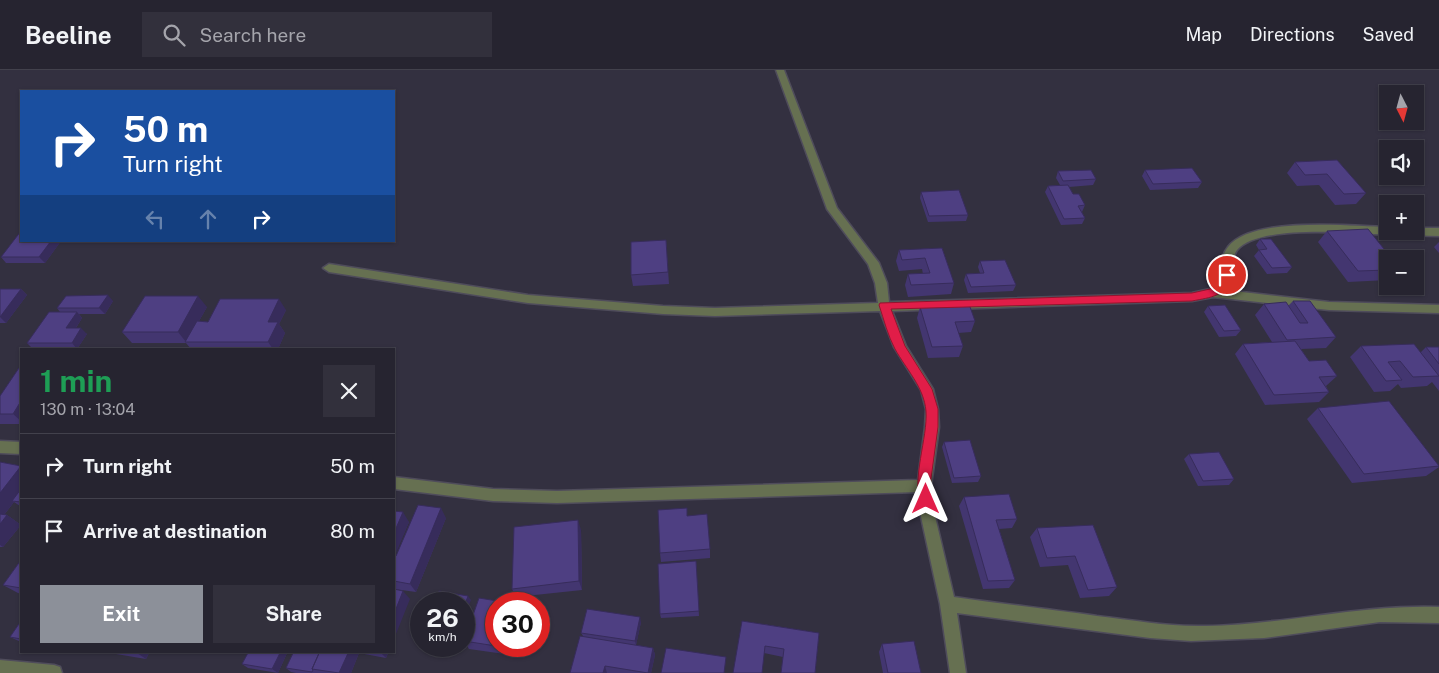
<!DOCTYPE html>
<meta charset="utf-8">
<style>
:root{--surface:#262430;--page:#32303c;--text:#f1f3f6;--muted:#a4a4ab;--line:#42414c;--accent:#8c9099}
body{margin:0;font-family:"Public Sans",sans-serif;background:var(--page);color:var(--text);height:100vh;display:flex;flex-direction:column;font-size:19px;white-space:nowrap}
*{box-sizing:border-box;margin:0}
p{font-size:16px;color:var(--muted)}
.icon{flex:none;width:28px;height:28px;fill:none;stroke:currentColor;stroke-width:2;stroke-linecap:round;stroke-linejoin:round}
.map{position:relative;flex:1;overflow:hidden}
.sheet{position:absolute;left:20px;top:278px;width:375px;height:305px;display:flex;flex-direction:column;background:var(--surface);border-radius:0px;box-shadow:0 1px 4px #0004,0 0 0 1px var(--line)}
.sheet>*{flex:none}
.hud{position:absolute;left:20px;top:20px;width:375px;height:152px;border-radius:0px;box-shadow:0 1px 4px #0004,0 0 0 1px var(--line);background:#1a4fa0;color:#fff;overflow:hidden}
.needle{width:32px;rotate:174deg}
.fabs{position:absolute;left:1379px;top:15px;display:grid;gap:10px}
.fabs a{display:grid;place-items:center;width:45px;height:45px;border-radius:0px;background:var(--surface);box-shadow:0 1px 4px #0004,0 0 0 1px var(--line);font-size:25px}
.speed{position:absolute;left:410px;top:522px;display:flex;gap:10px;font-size:25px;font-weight:700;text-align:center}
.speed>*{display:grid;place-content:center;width:65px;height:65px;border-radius:50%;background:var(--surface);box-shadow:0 1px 4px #0004,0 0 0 1px var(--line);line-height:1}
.speed small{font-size:12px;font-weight:400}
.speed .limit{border:8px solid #d22;background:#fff;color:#111}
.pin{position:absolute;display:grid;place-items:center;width:42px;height:42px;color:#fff;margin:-21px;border:2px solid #fff;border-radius:50%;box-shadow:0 1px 5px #0007}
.me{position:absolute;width:55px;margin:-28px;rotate:0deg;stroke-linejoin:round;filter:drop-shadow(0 0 4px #0008)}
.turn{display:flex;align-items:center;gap:18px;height:105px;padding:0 20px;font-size:22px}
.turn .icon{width:65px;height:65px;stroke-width:2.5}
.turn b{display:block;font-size:35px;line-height:42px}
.lanes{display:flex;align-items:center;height:48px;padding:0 20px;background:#0003;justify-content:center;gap:25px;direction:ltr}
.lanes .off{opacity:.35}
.round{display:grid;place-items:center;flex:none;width:52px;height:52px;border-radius:0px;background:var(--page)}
.overview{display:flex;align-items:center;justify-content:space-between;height:85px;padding:0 20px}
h1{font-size:30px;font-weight:700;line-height:38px;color:#1e9e55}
.cta{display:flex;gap:10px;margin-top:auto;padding:10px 20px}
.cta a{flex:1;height:58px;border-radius:0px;background:var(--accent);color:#fff;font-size:20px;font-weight:700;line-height:58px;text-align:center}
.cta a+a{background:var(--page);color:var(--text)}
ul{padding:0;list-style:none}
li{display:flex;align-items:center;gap:15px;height:65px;padding:0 20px;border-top:1px solid var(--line)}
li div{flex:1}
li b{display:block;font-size:19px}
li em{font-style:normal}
header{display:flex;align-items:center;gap:30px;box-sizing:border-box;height:70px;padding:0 25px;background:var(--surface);border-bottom:1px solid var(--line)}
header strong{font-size:24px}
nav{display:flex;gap:28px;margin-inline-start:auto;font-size:18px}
.search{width:350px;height:45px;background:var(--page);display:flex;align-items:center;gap:12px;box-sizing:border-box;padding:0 18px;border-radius:0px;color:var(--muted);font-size:19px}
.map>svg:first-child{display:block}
</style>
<header>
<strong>Beeline</strong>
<div class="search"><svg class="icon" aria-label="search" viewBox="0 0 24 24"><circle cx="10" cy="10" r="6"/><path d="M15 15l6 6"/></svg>Search here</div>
<nav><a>Map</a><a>Directions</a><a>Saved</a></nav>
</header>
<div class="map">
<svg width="1439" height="603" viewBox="0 0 1439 603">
<rect width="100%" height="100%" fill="#333040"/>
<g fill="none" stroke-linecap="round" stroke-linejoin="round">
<g stroke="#4f4c5b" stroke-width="3">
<path id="street" d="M776 0H784L837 138 879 193 887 213 889 232 1192 223 1210 219 1218 214C1221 202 1220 187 1228 177 1251 146 1351 156 1388 157V161H1415V158H1439V166L1398 165 1393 162 1388 165C1355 163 1259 154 1237 180 1229 191 1235 210 1225 220L1329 232 1439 235V243L1329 240 1213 227 1192 231 892 241 906 276 933 319 938 339 939 357 931 416 934 442 954 527C1002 534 1049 539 1097 546 1133 550 1169 557 1206 556 1284 555 1360 534 1439 537V553L1380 552 1264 568 1191 571 1150 568 957 543 966 603H950L940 534 920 442 918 422 557 433 493 431 394 419V407L493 419 557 421 918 410 925 357 926 339 921 320 894 277 880 241 715 246 663 244 528 233 329 202 323 198 329 194 528 225 663 236 715 238 878 233 875 213 868 194 827 139Z
M0 371 21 372V384L0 383Z
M0 590 54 595 60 597 62 603H0Z"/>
</g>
<use href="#street" fill="#667051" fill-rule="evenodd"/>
</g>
<path fill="#433670" d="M1337 90 1366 123 1356 134 1335 135 1319 115 1297 116 1287 103 1295 92Z
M1145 100 1202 112 1198 118 1150 120 1142 106Z
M1058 101 1096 109 1093 115 1069 117 1073 124 1085 135 1082 142 1085 148 1082 154 1061 155 1045 122 1048 116 1060 115 1056 108Z
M921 122 968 145 966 151 928 152 920 128Z
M1327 161 1388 189V210L1348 212 1318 172Z
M1260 169 1292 197 1287 203 1267 204 1254 186 1259 180 1256 175Z
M666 170 669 214 633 216 631 205Z
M61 171 45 193H6L1 187Z
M1439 172V183L1434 177Z
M942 178 954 213 951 224 908 227 905 215 908 204H923L922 199 899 201 896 191 899 180Z
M980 191 1016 215 1013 221 968 223 964 210 966 204 980 203 978 197Z
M0 219H21L27 225 6 253H0Z
M113 231 105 244H79L82 248 76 258 87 264 77 279H33L27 273 60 242 57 238Z
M1293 231 1336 267 1326 278 1301 279 1309 291 1337 306 1326 316 1329 322 1319 332 1265 335 1235 284 1243 274 1272 272 1255 245 1264 234 1288 236Z
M1208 236 1241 260 1236 266 1219 267 1204 242Z
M207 237 199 251 208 252 286 240 279 254 285 263 278 279H191L186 273H132L122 262Z
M920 237 975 251 971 262 958 263 963 276 959 287 928 288 917 248Z
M1361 276 1421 282 1426 277H1439V321L1432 312 1427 316 1401 318 1398 314 1390 321 1374 322 1350 287Z
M21 295V354H0V326Z
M1318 338 1439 397 1426 406 1352 413 1307 349Z
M944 372 981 406 978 412 952 413 942 377Z
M1189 384 1234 409 1229 415 1198 416 1184 389Z
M0 392 21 396V436H20L14 432 4 445H7L21 455 3 477H0Z
M964 427 1017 449 1012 458 999 459 1015 510 1009 518 983 519 959 436Z
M394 441 409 452 394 486H396L446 448 416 522 394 519Z
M687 446 710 479V488L661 492 660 483Z
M1037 458 1117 517 1109 526 1080 528 1068 495 1040 497 1030 467Z
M581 460 582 520 516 527 512 519Z
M21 490V524L18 523 3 515Z
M696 491 699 546 661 548 660 544Z
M496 534V576H523L520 586 469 579 464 571Z
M21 551V572L10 567Z
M742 551 819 563 815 603H781L783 587 764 583Z
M641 552 636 575 653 578 655 585 651 603H570L583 566 581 563Z
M882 574 921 603H883L879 582Z
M112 581H150L146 589 116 584Z
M249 581H288L278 603 248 598 242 594Z
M294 581H389L386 588 359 583 351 603H296L291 602 286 598Z"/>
<path fill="#372c5b" d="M51 171H61L45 193 39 187Z
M21 219 27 225 6 253 0 247Z
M108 225 113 231 105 244 99 238Z
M198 226 207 237 187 272H186L178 262Z
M279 229 286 240 279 254 285 263 278 279H273L268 272V252Z
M77 242 82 248 72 264 66 258Z
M81 258 87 264 77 279 72 273Z
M21 331V351L13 344Z
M21 396V423L12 431 14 432 0 450V423Z
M441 438 446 448 416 522 410 514Z
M403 442 409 452 394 488V463Z
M7 445 21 455 3 477 0 475V454Z
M578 450 581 460 582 520 579 511Z
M403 521 410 529 394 569V544Z
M468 526 471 530 464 549V537Z
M640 547 641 552 636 575 635 571Z
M516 576H523L520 586 516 578Z
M653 578 655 585 651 603H648Z
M134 581H150L146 589Z
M281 581H288L278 603 272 599Z
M349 581H357L359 583 351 603H339Z
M379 581H389L386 588Z
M605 596 607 603H603Z"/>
<path fill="#4e3f82" stroke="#372c5b" d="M1337 90 1366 123 1344 124 1327 104 1305 105 1295 92Z
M1192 98 1202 112 1153 114 1145 100Z
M1091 100 1096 109 1063 111 1058 101Z
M1068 115 1073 124H1079L1085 135 1078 136 1085 148 1064 149 1048 116Z
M959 120 968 145 929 146 921 122Z
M1368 159 1392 189H1388V200L1358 201 1327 161Z
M21 161V171H51L39 187H1Z
M1260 169H1271L1292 197 1272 198 1259 180 1267 179Z
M666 170 668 202 631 205V172Z
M942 178 954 213 911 215 908 204 930 203 925 188 902 190 899 180Z
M1005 190 1016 215 971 217 966 204 984 203 980 191Z
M0 219H21L0 247Z
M108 225 99 238H57L66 226Z
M145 226H198L178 262H122Z
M220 229H279L268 252H278L268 272H185L197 251 208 252Z
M1293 231H1310L1336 267 1287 270 1264 234 1286 232 1300 253H1308Z
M969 234 975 251 955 252 963 276 932 277 920 237Z
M1225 235 1241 260 1224 261 1208 236Z
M49 242H77L66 258H81L72 273H27Z
M1295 271 1309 291 1326 290 1337 306 1319 307 1329 322 1274 325 1243 274Z
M1414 274 1439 306 1413 307 1400 291 1388 292 1402 310 1386 311 1361 276Z
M1426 277H1439V294Z
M21 295V331L13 344H0V326Z
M1389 331 1439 396 1364 404 1318 338Z
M970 370 981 406 954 408 944 372Z
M1219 382 1234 409 1203 411 1189 384Z
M0 392 21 396 0 423Z
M21 419V432L12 431Z
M1009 424 1017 449 996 450 1015 510 988 511 964 427Z
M418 435 441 438 410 514 394 511V486H396Z
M687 438V446L707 444 710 479 660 483 658 440Z
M394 441 403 442 394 463Z
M0 444 7 445 0 454Z
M578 450 579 511 512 519 514 457Z
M1093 455 1117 517 1088 520 1075 486 1047 488 1037 458Z
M21 490V518L3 515Z
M696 491 699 541 660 544 658 494Z
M394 519 403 521 394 544Z
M439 521 468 526 464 537V534H434Z
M479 528 516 534H496V576L464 571Z
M587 539 640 547 635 571 581 563Z
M21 551V569L10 567Z
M742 551 819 563 815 603H781L784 579 765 576 762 603H733Z
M580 566 653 578 648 603 605 596 603 603H570Z
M914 571 921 603H888L882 574Z
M501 576H516V578Z
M666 578 726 587 724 603H661Z
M249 581H281L272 599 242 594Z
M294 581H320L312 599 313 600 312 602 286 598Z
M320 581H349L339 603 312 599Z"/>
<path fill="#e11d48" stroke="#92132f" d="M1227 202 1232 205C1225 227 1212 227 1192 231L891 239 905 276 932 319 938 339V357L930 416 932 429 930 433 926 435 921 433C911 411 928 367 926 341 924 317 906 299 895 279 888 266 884 250 879 235L880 233 1192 223 1210 219 1219 214 1223 203Z"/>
</svg>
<div class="fabs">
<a><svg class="needle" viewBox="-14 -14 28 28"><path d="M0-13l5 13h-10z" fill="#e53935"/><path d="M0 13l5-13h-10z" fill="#a4a4ab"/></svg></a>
<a><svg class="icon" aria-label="sound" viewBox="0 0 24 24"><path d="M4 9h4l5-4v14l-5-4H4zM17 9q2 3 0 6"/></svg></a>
<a>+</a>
<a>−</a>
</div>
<div class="speed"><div>26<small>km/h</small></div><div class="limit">30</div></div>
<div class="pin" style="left:1227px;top:205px;background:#d93025"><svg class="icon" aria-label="arrive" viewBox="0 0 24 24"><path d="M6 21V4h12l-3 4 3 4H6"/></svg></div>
<svg class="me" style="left:926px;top:429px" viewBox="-20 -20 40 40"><path d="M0-17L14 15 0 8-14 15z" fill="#e11d48" stroke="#fff" stroke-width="4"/></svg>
<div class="hud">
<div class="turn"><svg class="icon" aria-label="right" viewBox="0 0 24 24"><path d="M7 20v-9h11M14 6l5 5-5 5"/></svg><div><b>50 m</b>Turn right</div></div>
<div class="lanes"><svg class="icon off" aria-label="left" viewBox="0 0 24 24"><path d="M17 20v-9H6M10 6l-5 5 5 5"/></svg><svg class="icon off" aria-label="ahead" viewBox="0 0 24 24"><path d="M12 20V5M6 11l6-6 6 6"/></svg><svg class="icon" aria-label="right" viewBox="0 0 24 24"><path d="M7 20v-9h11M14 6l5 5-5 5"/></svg></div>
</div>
<section class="sheet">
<div class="overview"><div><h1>1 min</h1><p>130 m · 13:04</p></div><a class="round"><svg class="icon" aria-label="close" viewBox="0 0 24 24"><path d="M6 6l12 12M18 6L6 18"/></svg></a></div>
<ul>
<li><svg class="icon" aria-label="right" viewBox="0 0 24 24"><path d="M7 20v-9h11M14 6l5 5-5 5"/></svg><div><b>Turn right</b></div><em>50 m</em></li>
<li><svg class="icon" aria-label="arrive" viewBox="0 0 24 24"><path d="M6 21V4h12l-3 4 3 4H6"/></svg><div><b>Arrive at destination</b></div><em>80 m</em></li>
</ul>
<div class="cta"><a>Exit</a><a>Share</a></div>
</section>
</div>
